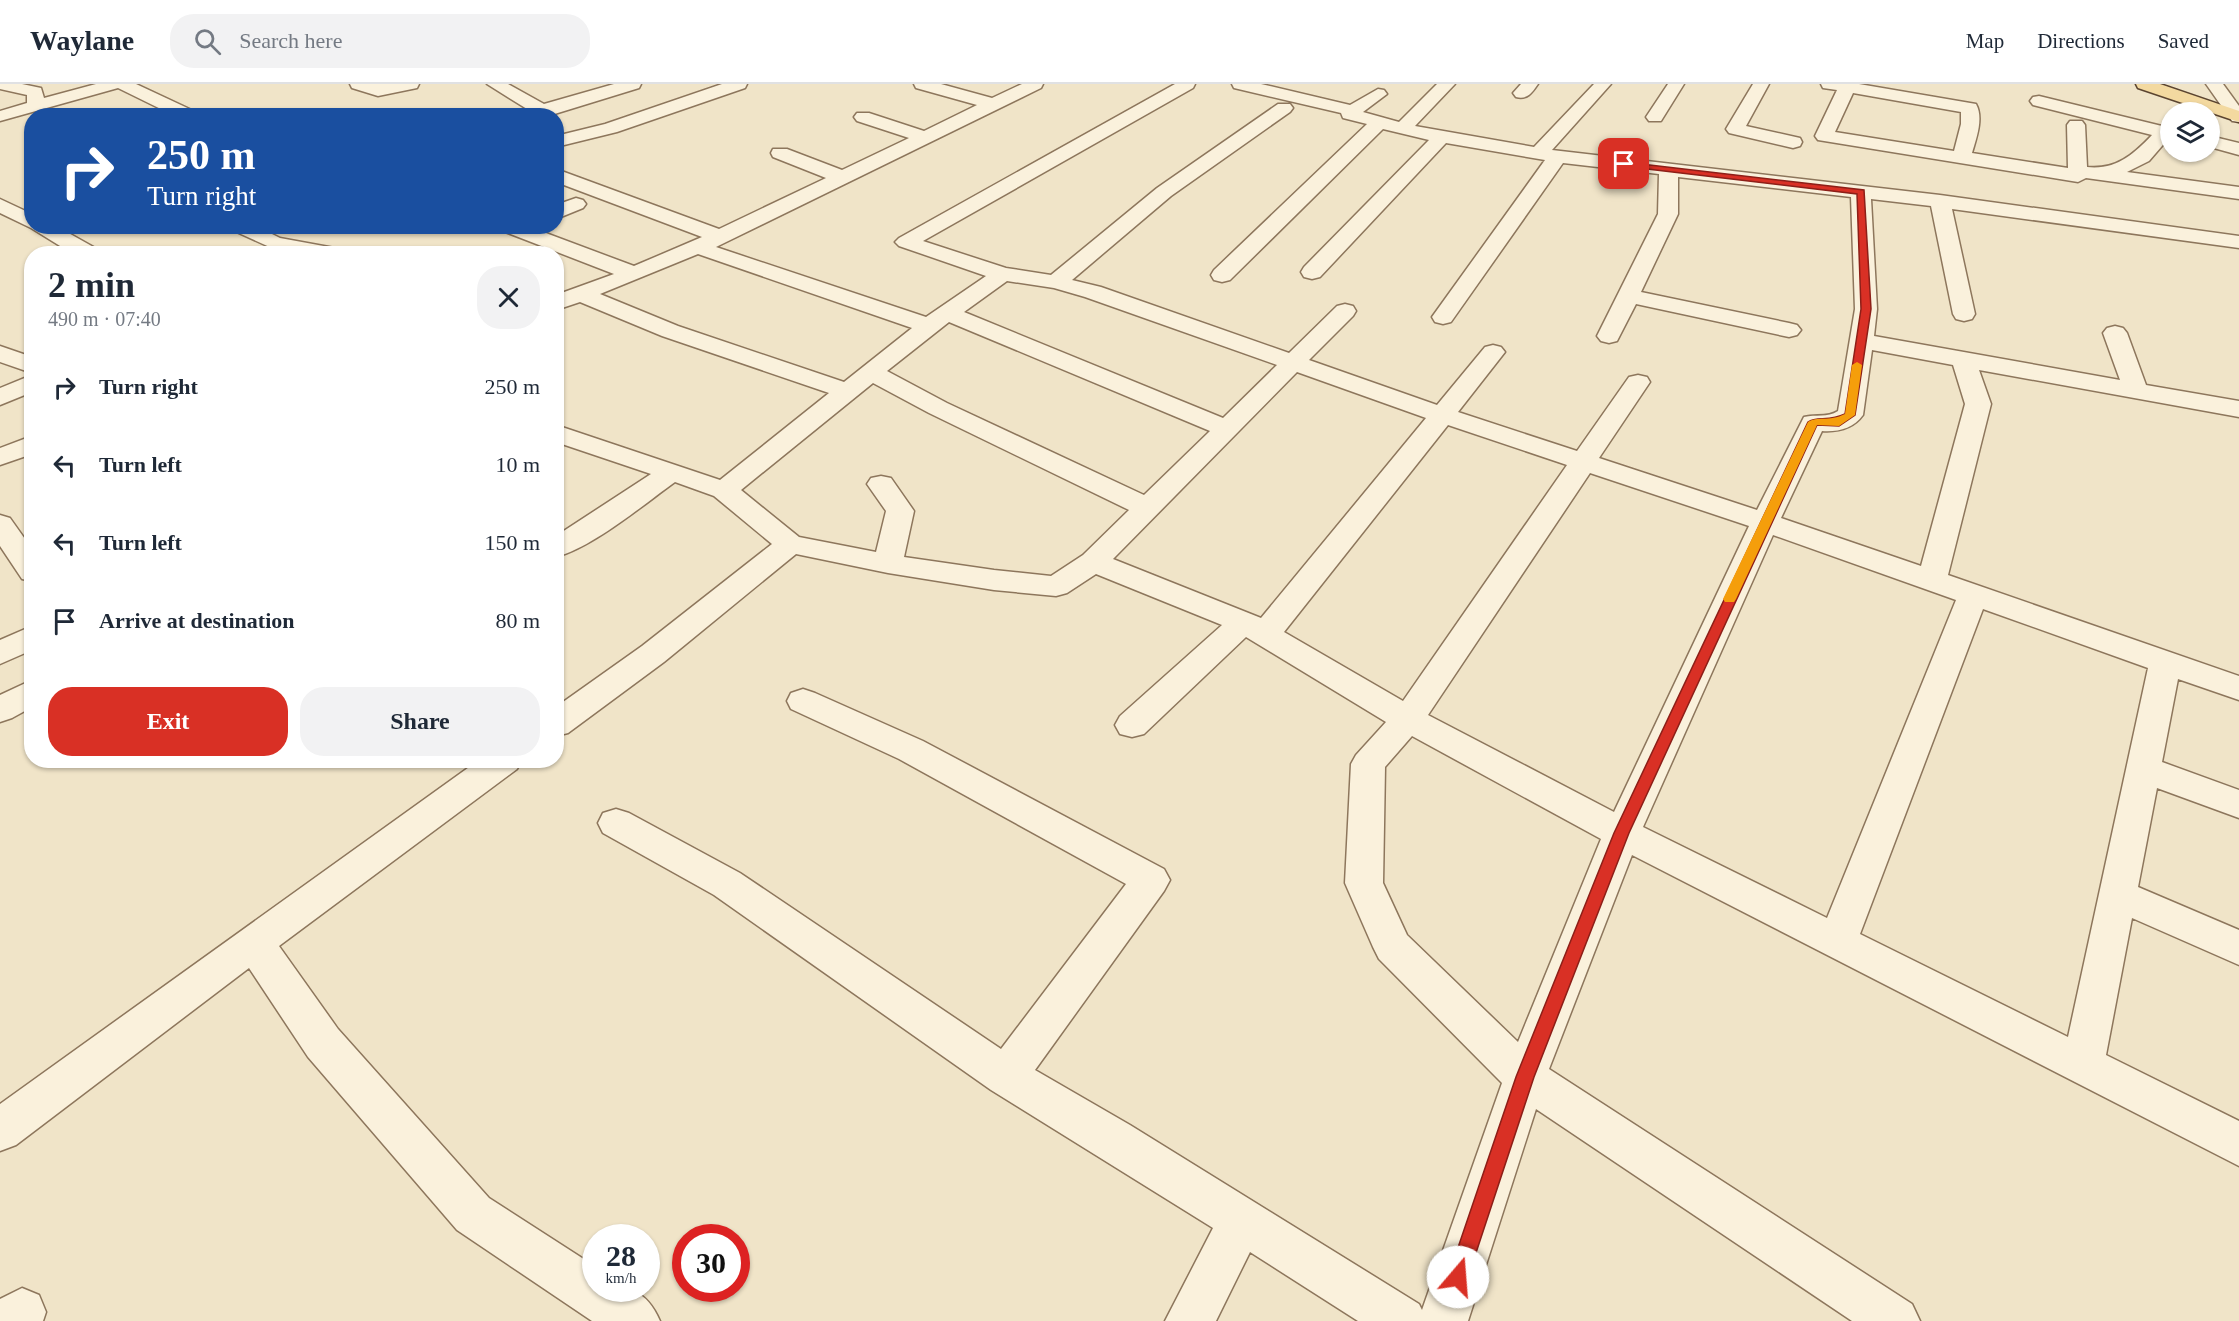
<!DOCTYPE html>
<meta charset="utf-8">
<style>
:root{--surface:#fff;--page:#f2f2f3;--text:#1f2937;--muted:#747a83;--line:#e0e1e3;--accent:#d93025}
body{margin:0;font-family:Georgia,serif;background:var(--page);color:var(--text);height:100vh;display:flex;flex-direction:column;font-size:22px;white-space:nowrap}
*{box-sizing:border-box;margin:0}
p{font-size:20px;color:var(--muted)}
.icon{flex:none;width:33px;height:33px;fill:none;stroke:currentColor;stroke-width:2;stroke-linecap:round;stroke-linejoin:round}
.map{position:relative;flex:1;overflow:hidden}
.drawer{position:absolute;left:24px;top:162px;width:540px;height:522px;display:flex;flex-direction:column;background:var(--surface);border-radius:24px;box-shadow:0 2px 4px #0004}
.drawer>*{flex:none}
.guide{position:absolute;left:24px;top:24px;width:540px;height:126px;border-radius:24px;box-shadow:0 2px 4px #0004;background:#1a4fa0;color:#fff;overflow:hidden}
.buttons{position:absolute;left:2160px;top:18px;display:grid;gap:12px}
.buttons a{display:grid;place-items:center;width:60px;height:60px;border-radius:50%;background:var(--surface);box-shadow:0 2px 4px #0004;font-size:30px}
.speed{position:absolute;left:582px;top:1140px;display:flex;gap:12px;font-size:30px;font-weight:700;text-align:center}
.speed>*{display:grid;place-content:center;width:78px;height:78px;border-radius:50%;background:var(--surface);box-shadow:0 2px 4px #0004;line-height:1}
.speed small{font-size:15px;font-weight:400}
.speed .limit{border:9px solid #d22;background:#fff;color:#111}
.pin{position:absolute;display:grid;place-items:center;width:51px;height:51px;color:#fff;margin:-26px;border-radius:12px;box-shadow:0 3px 9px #0006}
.me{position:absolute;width:66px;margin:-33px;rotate:18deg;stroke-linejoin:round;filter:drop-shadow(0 0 4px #0008)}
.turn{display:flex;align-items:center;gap:21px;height:126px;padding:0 24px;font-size:27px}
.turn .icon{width:78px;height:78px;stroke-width:2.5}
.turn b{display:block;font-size:42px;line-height:51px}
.round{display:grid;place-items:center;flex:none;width:63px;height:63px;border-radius:24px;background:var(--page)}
.head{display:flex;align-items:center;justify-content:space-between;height:102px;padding:0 24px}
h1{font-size:36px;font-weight:600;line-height:45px}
.cta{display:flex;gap:12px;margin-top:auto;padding:12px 24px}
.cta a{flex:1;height:69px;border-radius:24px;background:var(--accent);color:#fff;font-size:24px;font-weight:600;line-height:69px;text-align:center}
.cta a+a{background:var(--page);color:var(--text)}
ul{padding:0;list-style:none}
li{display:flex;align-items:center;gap:18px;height:78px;padding:0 24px}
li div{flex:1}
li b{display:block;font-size:22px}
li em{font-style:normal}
header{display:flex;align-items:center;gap:36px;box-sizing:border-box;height:84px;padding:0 30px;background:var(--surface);border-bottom:2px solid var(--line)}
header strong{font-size:28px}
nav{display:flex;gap:33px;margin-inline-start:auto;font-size:21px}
.search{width:420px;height:54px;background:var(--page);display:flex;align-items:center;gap:15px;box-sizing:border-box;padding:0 21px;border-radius:24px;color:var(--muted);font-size:22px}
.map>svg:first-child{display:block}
</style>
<header>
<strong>Waylane</strong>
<div class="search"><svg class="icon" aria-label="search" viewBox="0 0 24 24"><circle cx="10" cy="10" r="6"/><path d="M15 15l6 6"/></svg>Search here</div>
<nav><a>Map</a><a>Directions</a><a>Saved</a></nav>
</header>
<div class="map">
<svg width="2239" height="1237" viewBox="0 0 2239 1237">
<rect width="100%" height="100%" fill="#f0e4c8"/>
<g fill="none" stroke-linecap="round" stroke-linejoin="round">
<g stroke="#8d765c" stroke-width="3">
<path id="minor" d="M0 0H22L41 4 44 14 96 0H136L196 28 199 32H175L118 4 0 37V27L27 19V11L0 5Z
M350 0H419L417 4 378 12 352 4Z
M487 0H508L544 20 614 0H641L639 4 548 32H512L515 28 527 25Z
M722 0H747L745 4 617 48 556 63V52L605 40Z
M914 0H941L992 14 1022 0H1043L1041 4 716 163 926 233 986 192 899 162 895 158 899 154 1175 0H1195L1193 4 923 157 1006 184 1051 191 1157 104 1278 20H1290L1293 24 1290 28 1171 112 1072 196 1101 203 1289 269 1337 222 1345 220 1353 222 1356 227 1353 232 1309 276 1437 321 1485 263 1493 261 1501 263 1505 268 1458 328 1577 367 1629 293 1638 291 1647 293 1650 298 1599 374 1757 426 1804 333C1816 330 1827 334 1838 327L1855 225 1851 113 1678 93V130L1641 208 1789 239 1797 241 1801 246 1797 251 1789 253 1636 220 1617 257 1609 259 1601 257 1597 252 1658 130 1659 90 1563 79 1451 238 1443 240 1435 238 1432 233 1545 76 1446 59 1320 193 1312 195 1304 193 1301 188 1304 183 1429 56 1383 45 1230 196 1222 198 1214 196 1211 191 1214 186 1367 40 1343 34 1341 29 1234 4 1232 0H1261L1350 21 1378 5 1384 6 1387 10 1363 28 1399 38 1437 0H1455L1415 42 1534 63 1594 0H1611L1552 66 1940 111 2239 152V164L1952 125 1975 230 1972 235 1964 237 1956 235 1953 230 1931 122 1871 115 1877 225 1874 252 2120 296 2103 249 2107 244 2115 242 2123 244 2127 249 2146 301 2239 317V333L1979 286 1991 320 1948 491 2239 592V616L2178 595 2162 678 2239 706V734L2157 704 2138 803 2239 846V881L2132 834 2106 971 2239 1037V1082L1632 771 1549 985 1912 1220 1920 1237H1852L1536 1025 1468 1237H1358L1250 1168 1216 1237H1165L1213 1144 991 1006 714 811 603 749 598 739 603 729 616 725 629 729 740 789 1001 965 1126 800 899 675 791 625 787 617 791 609 803 605 815 609 923 657 1164 785 1170 796 1164 807 1035 986 1130 1041 1419 1220 1422 1226 1502 999 1379 875 1373 863 1345 799 1351 680 1356 671 1386 638 1246 553 1144 650 1132 653 1120 650 1115 641 1120 632 1222 541 1096 490 1067 509 1056 512 994 506 888 489 796 470 664 578 568 649 556 652V623L642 562 772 460 714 412 675 398C643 421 593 463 556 473V452L651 390 556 358V341L720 396 829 309 662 252 580 218 556 226V211L614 190 500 146 497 142H527L634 182 702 153 556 98V85L719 145 826 94 773 73 771 69 773 65H787L842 86 909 54 857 37 854 33 857 29H869L924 47 977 21 916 4ZM698 170 912 244 844 298 678 242 600 210ZM1007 197 1054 204 1085 213 1277 281 1223 334 964 228ZM949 238 1210 347 1144 411 947 319 887 287ZM1872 266 1953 281 1965 320 1921 482 1781 434 1822 347C1838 348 1853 345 1863 331ZM1297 288 1426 334 1261 534 1113 475ZM873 299 929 329 1129 426 1083 471 1051 492 994 486 904 473 914 427 891 394 881 392 871 394 867 400 886 427 876 468 799 453 741 406ZM1448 341 1567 381 1403 617 1284 548ZM1590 389 1749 442 1614 728 1428 631ZM1773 451 1956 516 1827 834 1643 743ZM1983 525 2148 584 2068 953 1860 850ZM1412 652 1601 755 1518 958 1407 851 1383 799 1385 683Z
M1521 0H1538C1532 9 1527 16 1516 13L1513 9Z
M1668 0H1684L1661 37H1649L1646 33Z
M1753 0H1769L1746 42 1800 54 1802 58 1800 62 1793 64 1729 49 1726 45Z
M1821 0H1859L1976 20C1984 34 1976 55 1972 69L2068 84 2067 41 2070 37H2082L2085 41 2087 83C2116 86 2133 71 2152 51L2033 21 2030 17 2033 13 2039 12 2170 44V55H2168L2149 77 2127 88 2239 103V115L2086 94 2078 98 1818 56 1815 52 1837 6 1823 4ZM1853 9 1961 28V40L1954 67 1835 48Z
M2206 0H2223L2239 22V38L2232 37Z
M2210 52 2239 59V71L2210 63Z
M576 114 583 116 586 120 583 124 556 135V121Z
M0 115 32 130V142H56L97 165 99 170H73L31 144 0 129Z
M229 142H256L280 154 340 165 342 170H296L274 165 232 146Z
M0 262 32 273V289L0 278Z
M32 291V308L0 321V304Z
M32 352V370L0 381V364Z
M0 431 10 434 32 465V497L22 495 0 462Z
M32 542V566L0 580V556Z
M32 596V623L12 634 0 638V611Z
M479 676H522L517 685 279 862 338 945 489 1114 596 1183V1204C628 1204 645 1203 660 1237H592L457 1146 308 973 249 884 16 1061 0 1067V1020Z
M22 1204 39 1211 46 1228 43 1237H0V1215Z"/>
</g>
<g stroke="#5b4430" stroke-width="3">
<path id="major" d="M2136 0H2160L2239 27V38L2138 4Z"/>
</g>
<use href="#minor" fill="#faf1dc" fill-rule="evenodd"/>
<use href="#major" fill="#f3d9a0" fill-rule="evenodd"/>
</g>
<path fill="#d93025" stroke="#8d1f18" stroke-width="1.5" d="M1624 78 1864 106 1871 225 1855 331 1839 342 1817 341 1629 749 1534 993 1468 1193 1465 1200 1458 1203 1451 1200 1448 1193 1516 993 1614 749 1808 338C1817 332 1829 338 1845 330L1861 225 1857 110 1622 82 1620 80Z"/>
<path fill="#f59e0b" d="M1857 278 1862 281 1855 331 1839 342 1817 341 1736 515 1734 518H1725L1723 515 1808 338C1817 332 1829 338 1845 330L1852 281Z"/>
</svg>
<div class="buttons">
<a><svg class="icon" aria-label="layers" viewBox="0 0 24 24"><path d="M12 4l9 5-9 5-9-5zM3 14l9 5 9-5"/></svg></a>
</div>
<div class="speed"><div>28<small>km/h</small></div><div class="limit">30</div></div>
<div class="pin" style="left:1624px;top:80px;background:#d93025"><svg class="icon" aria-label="arrive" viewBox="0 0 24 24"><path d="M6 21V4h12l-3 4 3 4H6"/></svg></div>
<svg class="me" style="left:1458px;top:1193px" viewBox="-20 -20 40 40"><circle r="19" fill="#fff"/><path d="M0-13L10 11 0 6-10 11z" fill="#d93025"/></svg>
<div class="guide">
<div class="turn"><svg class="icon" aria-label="right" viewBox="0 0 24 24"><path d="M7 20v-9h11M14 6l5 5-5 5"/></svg><div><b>250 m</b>Turn right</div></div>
</div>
<section class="drawer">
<div class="head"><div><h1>2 min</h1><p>490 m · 07:40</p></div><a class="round"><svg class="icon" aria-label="close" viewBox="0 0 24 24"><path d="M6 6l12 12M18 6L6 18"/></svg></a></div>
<ul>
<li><svg class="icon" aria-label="right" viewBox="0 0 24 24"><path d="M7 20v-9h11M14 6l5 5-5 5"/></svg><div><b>Turn right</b></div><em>250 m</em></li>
<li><svg class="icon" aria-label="left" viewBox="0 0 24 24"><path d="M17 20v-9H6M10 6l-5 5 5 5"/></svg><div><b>Turn left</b></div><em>10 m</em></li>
<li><svg class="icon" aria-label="left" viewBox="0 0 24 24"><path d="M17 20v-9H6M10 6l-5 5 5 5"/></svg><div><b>Turn left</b></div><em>150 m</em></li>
<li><svg class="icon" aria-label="arrive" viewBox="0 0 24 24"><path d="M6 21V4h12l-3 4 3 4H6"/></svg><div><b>Arrive at destination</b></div><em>80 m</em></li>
</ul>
<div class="cta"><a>Exit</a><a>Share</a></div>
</section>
</div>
